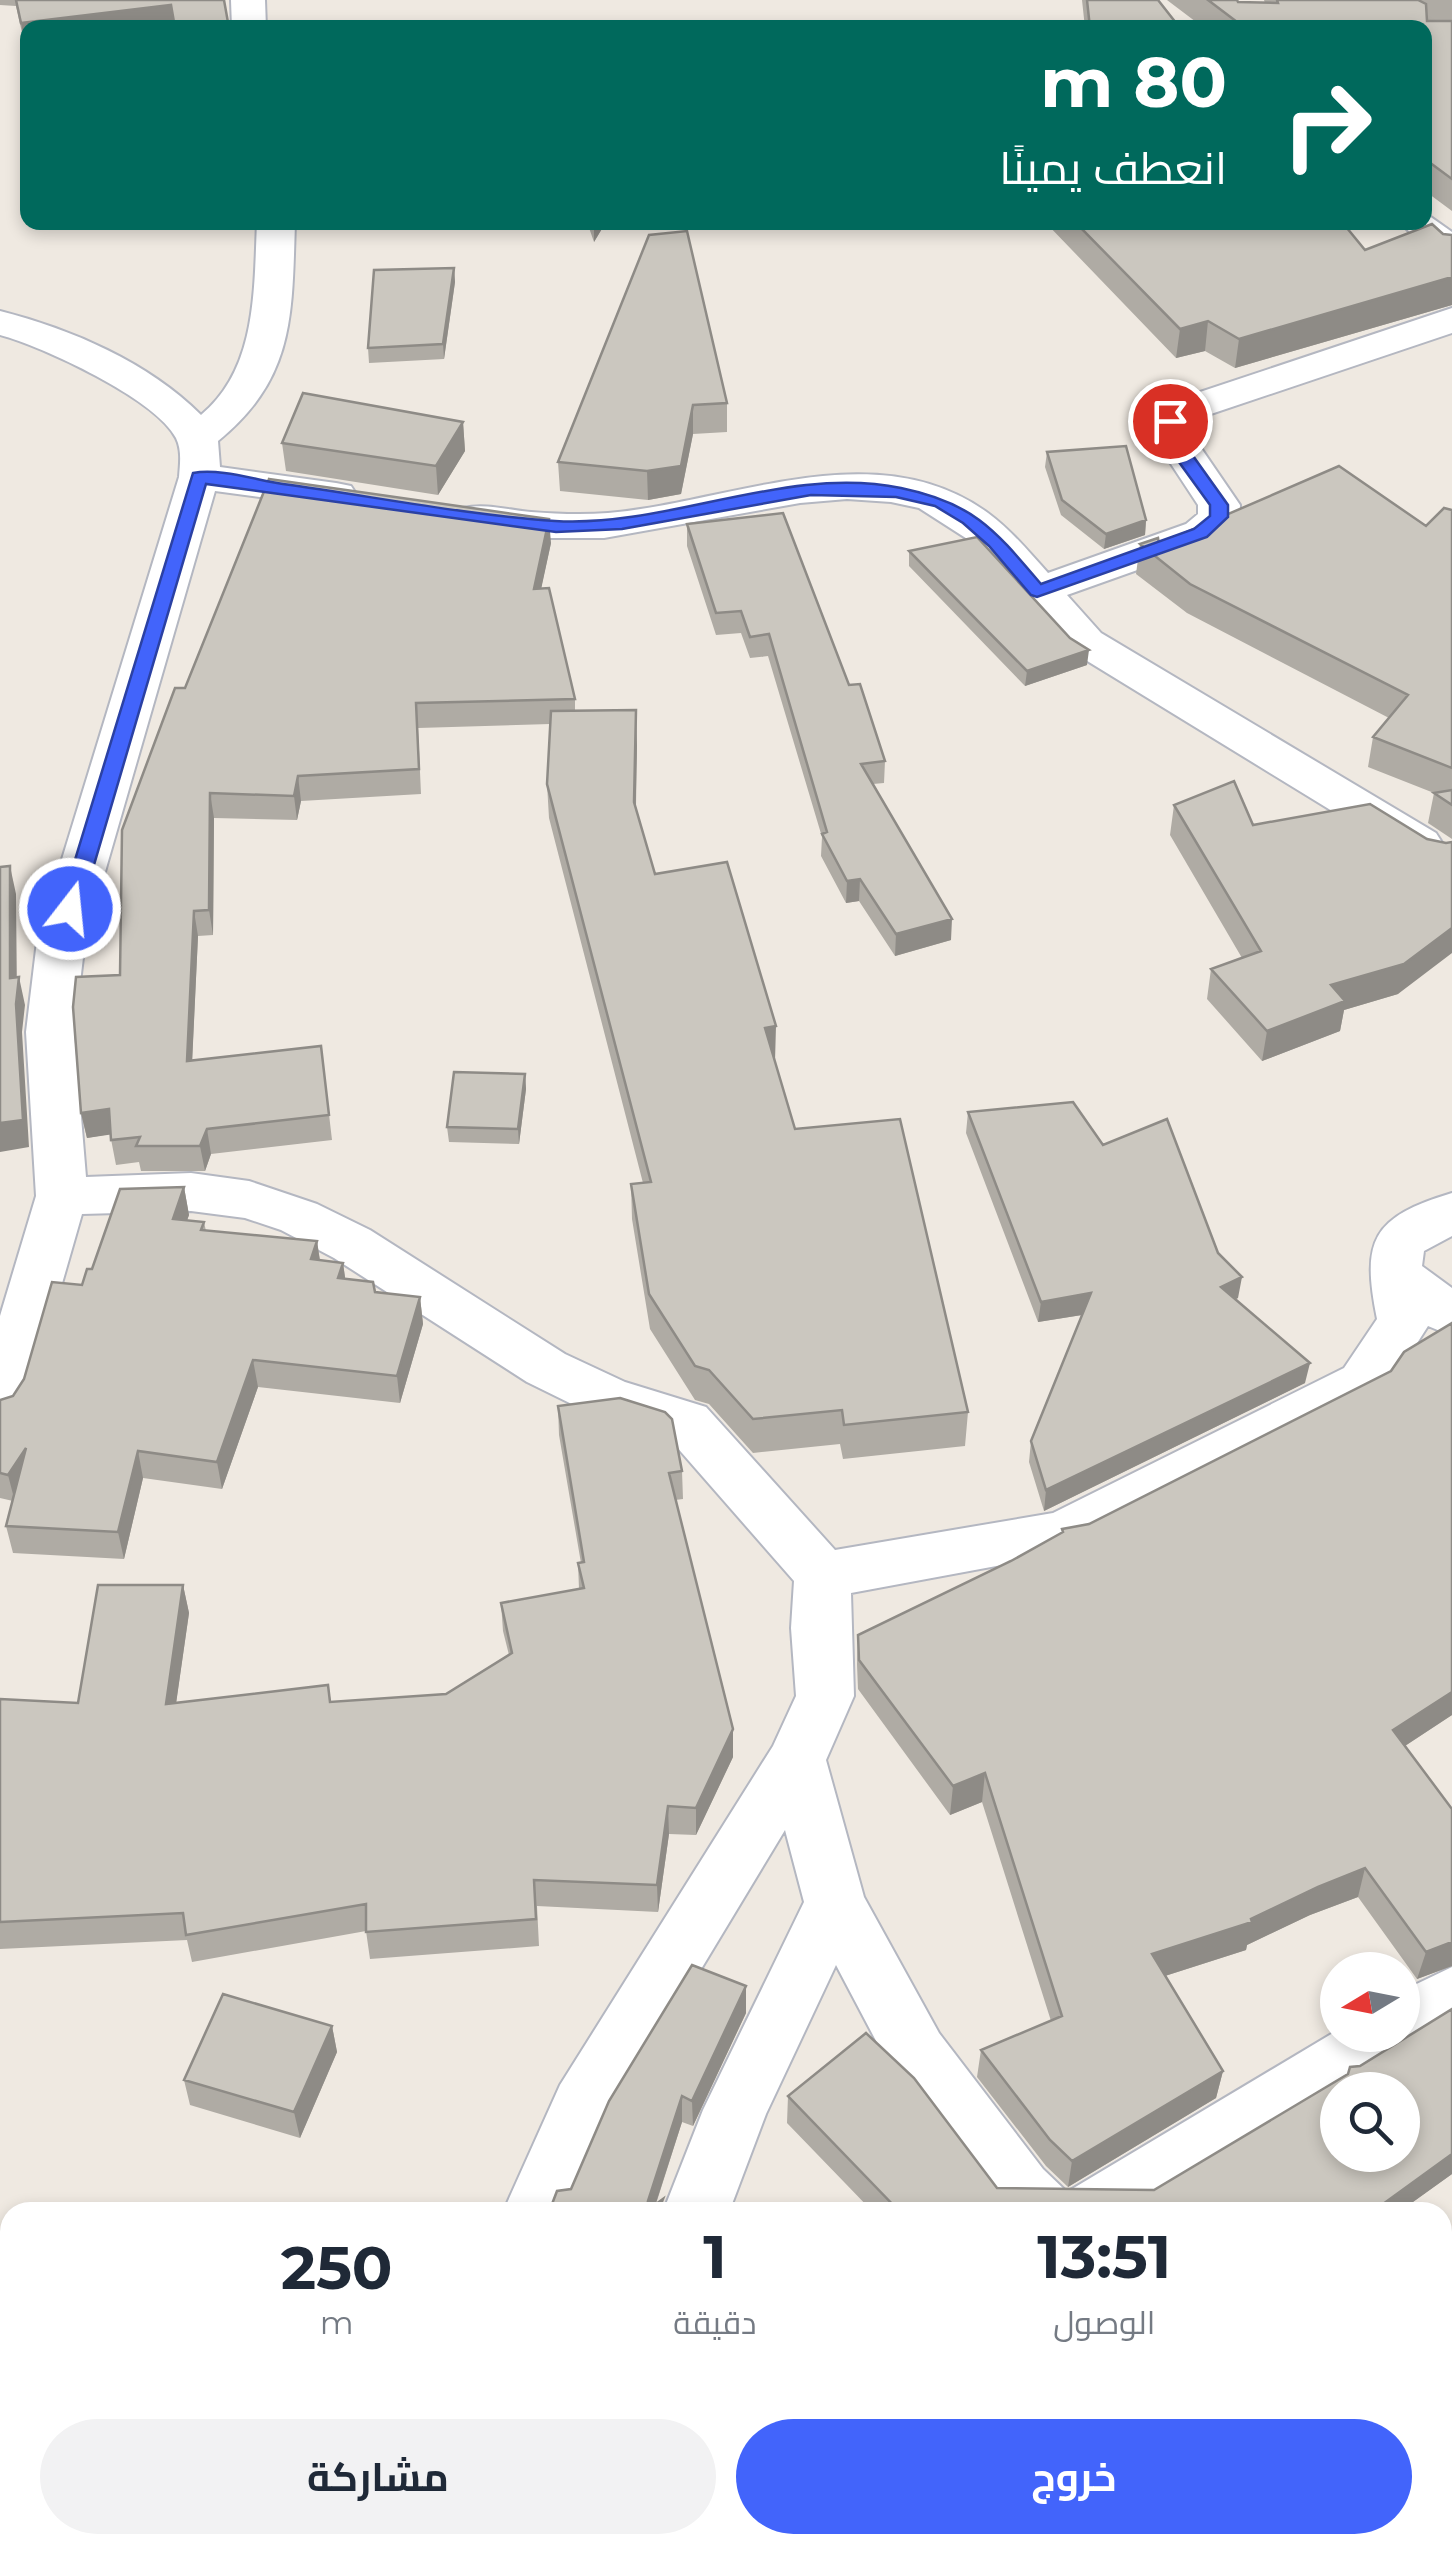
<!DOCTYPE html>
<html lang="ar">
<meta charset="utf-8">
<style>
:root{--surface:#fff;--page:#f2f2f3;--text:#1f2937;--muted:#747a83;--accent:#4264fb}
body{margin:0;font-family:Montserrat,Cairo,sans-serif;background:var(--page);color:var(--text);direction:rtl;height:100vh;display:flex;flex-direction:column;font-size:38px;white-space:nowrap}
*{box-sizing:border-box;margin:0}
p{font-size:32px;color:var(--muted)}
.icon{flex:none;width:55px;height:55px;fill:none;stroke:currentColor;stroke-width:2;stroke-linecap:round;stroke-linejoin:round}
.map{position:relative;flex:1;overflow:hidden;direction:ltr}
.drawer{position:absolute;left:0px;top:2202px;width:1452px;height:352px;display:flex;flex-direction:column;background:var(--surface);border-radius:30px 30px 0 0;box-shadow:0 5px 15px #0003;direction:rtl}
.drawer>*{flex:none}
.banner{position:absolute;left:20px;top:20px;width:1412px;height:210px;border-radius:20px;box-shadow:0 5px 15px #0003;direction:rtl;background:#00695c;color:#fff;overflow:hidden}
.needle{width:65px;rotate:260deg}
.fabs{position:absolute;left:1320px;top:1952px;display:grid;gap:20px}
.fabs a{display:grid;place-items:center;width:100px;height:100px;border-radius:50%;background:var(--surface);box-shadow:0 5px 15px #0003;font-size:50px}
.pin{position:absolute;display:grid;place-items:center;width:85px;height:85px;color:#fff;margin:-42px;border:5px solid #fff;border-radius:50%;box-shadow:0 2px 10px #0007}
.me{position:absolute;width:110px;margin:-55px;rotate:16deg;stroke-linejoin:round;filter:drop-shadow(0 0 8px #0008)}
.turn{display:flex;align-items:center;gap:35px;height:210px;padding:0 40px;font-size:45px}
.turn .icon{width:130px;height:130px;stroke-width:2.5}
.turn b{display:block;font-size:70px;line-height:85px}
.eta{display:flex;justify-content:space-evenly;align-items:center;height:170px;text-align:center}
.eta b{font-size:60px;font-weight:700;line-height:70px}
.cta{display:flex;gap:20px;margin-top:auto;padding:20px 40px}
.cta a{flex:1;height:115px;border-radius:60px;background:var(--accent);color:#fff;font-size:40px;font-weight:700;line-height:115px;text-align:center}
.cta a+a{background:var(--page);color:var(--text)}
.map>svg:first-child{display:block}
</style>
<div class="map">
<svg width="1452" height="2553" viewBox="0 0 1452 2553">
<rect width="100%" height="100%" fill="#efe9e1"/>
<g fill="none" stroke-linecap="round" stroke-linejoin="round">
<g stroke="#b4b7c1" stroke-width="4">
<path id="street" d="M231 0H265L266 28H232Z
M1425 213 1452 232V262L1439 259 1399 222H1425Z
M257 222H295C292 315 295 378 218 441L220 467 336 483 351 486 357 495 351 504 336 507 215 491 85 941 74 1032 86 1177 191 1173 249 1181 317 1204 370 1230 565 1354 625 1382 706 1407 835 1550 1053 1513 1344 1368 1377 1319C1361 1240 1372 1217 1452 1193V1236L1424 1251 1422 1266 1452 1288V1336L1428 1326 1382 1398 1083 1550 851 1593 854 1696 826 1760 864 1897 939 2033 1043 2169 1067 2192 1338 2030V2035H1402V1991L1452 1967V2028L1350 2090H1338V2098L1149 2212H997L893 2073 836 1965 766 2114 729 2212H663L703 2110 804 1902 785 1830 607 2125 569 2212H503L560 2085 773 1746 796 1696 791 1628 794 1581 668 1437 588 1412 527 1382 334 1258 281 1230 245 1218 191 1211 82 1214 27 1405 19 1420 0 1426V1316L36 1196 26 1032 37 941 179 477C180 464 182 450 176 438 156 399 42 346 0 335V311C71 329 148 362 201 415 257 369 254 290 257 222Z
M1452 308V333L1193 420 1188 429 1240 505C1240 523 1229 530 1216 542L1067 595 1101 633 1436 833 1443 844 1436 855 1420 859 1404 855 1071 651 972 542 919 508 891 502 847 499 800 503 604 538H549L478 529 463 526 457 517 463 508C486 503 508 510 531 512 557 514 583 515 608 513 730 503 876 431 988 513 1011 530 1029 552 1048 573L1186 524 1198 514V505L1148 429 1164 404Z
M1452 2418V2489L1442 2493V2422Z
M359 2545H429L426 2553H356Z
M562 2545H632L630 2553H560Z
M1290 2545H1366L1363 2553H1287Z"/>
</g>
<use href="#street" fill="#fff" fill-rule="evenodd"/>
</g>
<path fill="#afaba4" d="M0 0H224L229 28H28L25 46 16 6 0 5Z
M1082 0H1158L1180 28H1085Z
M1167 0H1237L1238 2 1265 3 1264 0H1452V211L1425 191V28H1204Z
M587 222H606L594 242Z
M1045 222H1342L1365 250 1443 234 1452 235V305L1235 368 1205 351 1176 358Z
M687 231 727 403V432L693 434 681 494 648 500 560 491 558 462Z
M454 268 455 282 444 359 369 363 368 348Z
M463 422 465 451 438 495 286 471 282 443Z
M1047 452 1146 520 1145 535 1104 549 1061 515 1045 467Z
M1452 510V839L1428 823 1434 793 1368 767 1373 737 1389 718 1187 613 1136 574 1140 544 1426 526Z
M687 524 849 685 885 761 884 783 873 784 951 940 895 956 859 901 846 903 821 856 822 837 768 656 750 658 741 633 716 635 687 546Z
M551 543 541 588 575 699V711L637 745 636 807 655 874 775 1061 795 1129 968 1412 965 1446 843 1459 840 1444 753 1453 709 1404 695 1400 650 1329 632 1219 631 1184 643 1183 549 818 547 784 550 724 418 728 421 794 301 801 297 820 214 818 213 935 198 936 192 1061 321 1046 332 1140 211 1154 205 1171H141L139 1162 116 1165 110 1134 87 1138 81 1113 120 975 185 688Z
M909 551 1087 665 1025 686 909 566Z
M1174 805 1253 825 1427 839 1446 843 1398 994 1344 1010 1340 1031 1262 1061 1207 999 1211 969 1242 958 1170 835Z
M525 1074 526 1089 519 1144 449 1142 447 1127Z
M968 1112 1103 1145 1218 1253 1238 1298 1235 1299 1305 1383 1044 1511 1029 1462 1031 1441 1082 1315 1038 1322 966 1133Z
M184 1187 189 1215 187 1220 204 1222 206 1231 317 1241 320 1260 343 1263 345 1278 375 1292 420 1297 423 1324 400 1403 258 1387 222 1489 143 1478 124 1559 13 1553 6 1526 13 1501 0 1498V1400L13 1396 92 1269Z
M558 1406 682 1471 683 1499 675 1500 733 1757 696 1835 669 1834 658 1912 537 1906 539 1946 370 1959 366 1931 192 1962 187 1940 0 1949V1699L78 1703 183 1585 189 1613 176 1703 328 1685 331 1702 446 1694 509 1655 503 1631 501 1603 579 1589 578 1563H581L559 1435Z
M1062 1529 1452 1715 1405 1746 1452 1966 1417 1979 1358 1897 1310 1915 1247 1945 1246 1950 1165 1976 1223 2071 1216 2098 1068 2187 1046 2166 977 2077 981 2050 1051 2021 982 1802 950 1815 858 1689 857 1664 858 1635 1011 1561 1062 1533Z
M746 1986V2013L693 2126 682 2122 656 2204 571 2189Z
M1452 2009V2174L1399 2212H873L787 2123 788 2096 997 2188 1154 2190 1360 2066Z
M332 2026 337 2052 300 2138 190 2105 184 2080Z
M1452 2500V2538L1442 2527V2519L1450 2502Z
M10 2545H357L354 2550V2553H0Z
M1209 2545H1235L1226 2553H1216Z"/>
<path fill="#8e8b86" d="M171 5 174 28H28V46H25L21 23Z
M594 222H606L594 242Z
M454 268 455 282 444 359 443 344Z
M1452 277V305L1235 368 1239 339Z
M1208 321 1205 351 1176 358 1180 329Z
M693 405V434L681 494 648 500 647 471Z
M463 422 465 451 438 495 436 466Z
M549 519 551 543 536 613 534 589Z
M1146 520 1145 535 1104 549 1106 534Z
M1089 650 1087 665 1025 686 1027 671Z
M636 710 637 745 635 837 634 802Z
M298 776 301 801 297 820 294 796Z
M210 793 214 818 213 935 209 910Z
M10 866 16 894 17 1001 19 977 25 1005 22 1032 29 1147 0 1152V1123L10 978Z
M860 879 859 901 846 903 847 881Z
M194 911 198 936 191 1086 187 1061Z
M952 919 951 940 895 956 896 934Z
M1452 928V953L1398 994 1344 1010 1340 1031 1262 1061 1267 1031 1331 985Z
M776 1026 775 1061 765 1028Z
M525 1074 526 1089 519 1144 518 1129Z
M109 1109 114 1134 87 1138 81 1113Z
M207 1129 211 1154 205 1171 200 1146Z
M184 1187 189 1215 178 1246 173 1219Z
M317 1241 321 1269 311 1259Z
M343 1263 347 1291 338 1278Z
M1242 1277 1238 1298 1218 1308 1221 1287Z
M1091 1293 1088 1314 1038 1322 1041 1302Z
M420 1297 423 1324 400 1403 397 1376Z
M253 1360 258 1387 222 1489 217 1462Z
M1310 1363 1305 1383 1044 1511 1046 1490Z
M26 1448 15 1502 8 1475Z
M138 1451 143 1478 124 1559 118 1532Z
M183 1585 189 1613 172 1732 166 1704Z
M1452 1692V1715L1385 1759 1393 1730Z
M733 1729V1757L696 1835V1808Z
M985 1773 982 1802 950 1815 953 1786Z
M668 1806 669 1834 658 1912 657 1885Z
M1365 1868 1358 1897 1310 1915 1247 1945 1246 1950 1146 1982 1152 1954 1251 1919 1318 1887Z
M1452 1942V1966L1417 1979 1426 1952Z
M746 1986V2013L693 2126 692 2101Z
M332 2026 337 2052 300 2138 294 2112Z
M1223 2071 1216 2098 1068 2187 1072 2161Z
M682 2096V2122L653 2212 648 2201Z
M1452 2154V2174L1399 2212H1372Z
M1452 2334V2346L1449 2353 1442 2359V2343Z
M316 2545H322L324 2553H314Z
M1070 2545H1093L1083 2553H1060Z
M1224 2545H1235L1226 2553H1222Z"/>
<path fill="#cbc7bf" stroke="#8e8b86" stroke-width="2.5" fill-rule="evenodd" d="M16 0H224L229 28H175L171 5 21 23Z
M1087 0H1158L1180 28H1090Z
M1208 0H1237L1238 2 1278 3 1277 0H1418L1426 4 1427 21H1452V179L1425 159V28H1245Z
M337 23 338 28H301Z
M1075 222H1342L1365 250 1432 224 1443 234 1452 235V277L1239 339 1208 321 1180 329Z
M687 231 727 403 693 405 681 466 647 471 558 462 649 235Z
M454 268 443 344 368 348 374 270Z
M303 393 463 422 436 466 282 443Z
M1126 446 1146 520 1106 534 1062 500 1047 452Z
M1339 466 1426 526 1444 508 1452 510V768L1373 737 1408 695 1190 584 1140 544 1158 538 1159 544Z
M269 479 549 519 534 589 549 588 575 699 416 703 419 769 298 776 294 796 210 793 209 910 194 911 187 1061 321 1046 329 1115 207 1129 200 1146H136L140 1137 111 1140 109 1109 81 1113 73 1007 76 977 120 975 122 830 175 688H185Z
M783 513 849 685 860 684 885 761 861 764 952 919 896 934 860 879 847 881 822 834 827 832 769 634 750 637 741 611 716 613 687 524Z
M977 537 1070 638 1089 650 1027 671 909 551Z
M636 710 634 802 655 874 727 862 776 1026 765 1028 795 1129 900 1119 968 1412 844 1425 842 1410 753 1419 709 1370 695 1366 649 1294 631 1184 651 1182 547 784 551 711Z
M1234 781 1253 825 1370 804 1427 839 1446 843 1452 842V928L1404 964 1331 985 1345 1001 1267 1031 1211 969 1261 951 1174 805Z
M1452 790V805L1434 793Z
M10 866V978L19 977 16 1004 23 1120 0 1123V867Z
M454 1072 525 1074 518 1129 447 1127Z
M1073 1102 1103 1145 1167 1119 1218 1253 1242 1277 1221 1287 1310 1363 1046 1490 1031 1441 1091 1293 1041 1302 968 1112Z
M184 1187 173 1219 204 1222 201 1230 317 1241 311 1259 343 1263 338 1278 373 1282 375 1292 420 1297 397 1376 253 1360 217 1462 138 1451 118 1532 6 1526 26 1448 8 1475 0 1473V1400L13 1396 24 1379 52 1282 82 1285 87 1269H92L120 1189Z
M1452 1323V1692L1393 1730 1452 1809V1942L1426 1952 1365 1868 1318 1887 1251 1919 1252 1922 1152 1954 1223 2071 1072 2161 1050 2140 981 2050 1062 2016 985 1773 953 1786 859 1660 858 1635 1011 1561 1063 1532 1062 1529 1089 1524 1391 1371 1404 1352Z
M620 1398 665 1412 672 1419 682 1471 669 1473 733 1729 696 1808 668 1806 657 1885 534 1880 536 1919 366 1932V1904L186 1935 183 1913 0 1922V1699L78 1703 98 1585H183L166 1704 328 1685 330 1702 446 1694 512 1653 501 1603 584 1588 578 1563 584 1562 558 1406Z
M692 1965 746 1986 692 2101 682 2096 648 2201 656 2204 663 2199 658 2212H549L557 2191 571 2189 609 2101Z
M223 1994 332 2026 294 2112 184 2080Z
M1452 2009V2154L1372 2212H900L788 2096 866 2033 914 2078 997 2188 1154 2190 1348 2074 1350 2067 1360 2066ZM1338 2090H1402V2155H1338Z
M1442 2311 1452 2321V2334L1442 2343Z
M0 2380 10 2382V2545H316L314 2553H0Z
M834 2545H1070L1060 2553H824Z"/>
<path fill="#4264fb" stroke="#2b41a3" stroke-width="2.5" d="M1170 416 1178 421 1181 439 1228 505V517L1207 537 1037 597 1031 595 989 546 963 523 935 506 896 497 811 495 622 529 556 532 206 484 81 909 70 916 60 909 193 473C220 468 256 480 283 484 371 496 466 515 555 521 669 528 788 464 901 488 974 503 995 530 1041 584L1194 529 1210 516V505L1163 440 1161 421Z"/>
</svg>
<div class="fabs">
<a><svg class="needle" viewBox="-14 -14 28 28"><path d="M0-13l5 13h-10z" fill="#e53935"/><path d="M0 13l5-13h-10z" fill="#747a83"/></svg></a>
<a><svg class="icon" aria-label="search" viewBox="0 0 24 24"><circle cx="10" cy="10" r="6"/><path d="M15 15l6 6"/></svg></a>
</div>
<div class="pin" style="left:1170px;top:421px;background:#d93025"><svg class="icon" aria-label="arrive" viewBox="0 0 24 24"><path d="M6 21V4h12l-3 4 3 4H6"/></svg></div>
<svg class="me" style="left:70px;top:909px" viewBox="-20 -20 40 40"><circle r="17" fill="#4264fb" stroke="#fff" stroke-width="3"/><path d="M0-11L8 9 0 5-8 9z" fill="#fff"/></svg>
<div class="banner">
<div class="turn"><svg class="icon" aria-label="right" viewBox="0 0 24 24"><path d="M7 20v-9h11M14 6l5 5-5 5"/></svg><div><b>80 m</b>انعطف يمينًا</div></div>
</div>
<section class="drawer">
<div class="eta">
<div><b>13:51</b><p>الوصول</p></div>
<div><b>1</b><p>دقيقة</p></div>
<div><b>250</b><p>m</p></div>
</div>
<div class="cta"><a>خروج</a><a>مشاركة</a></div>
</section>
</div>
